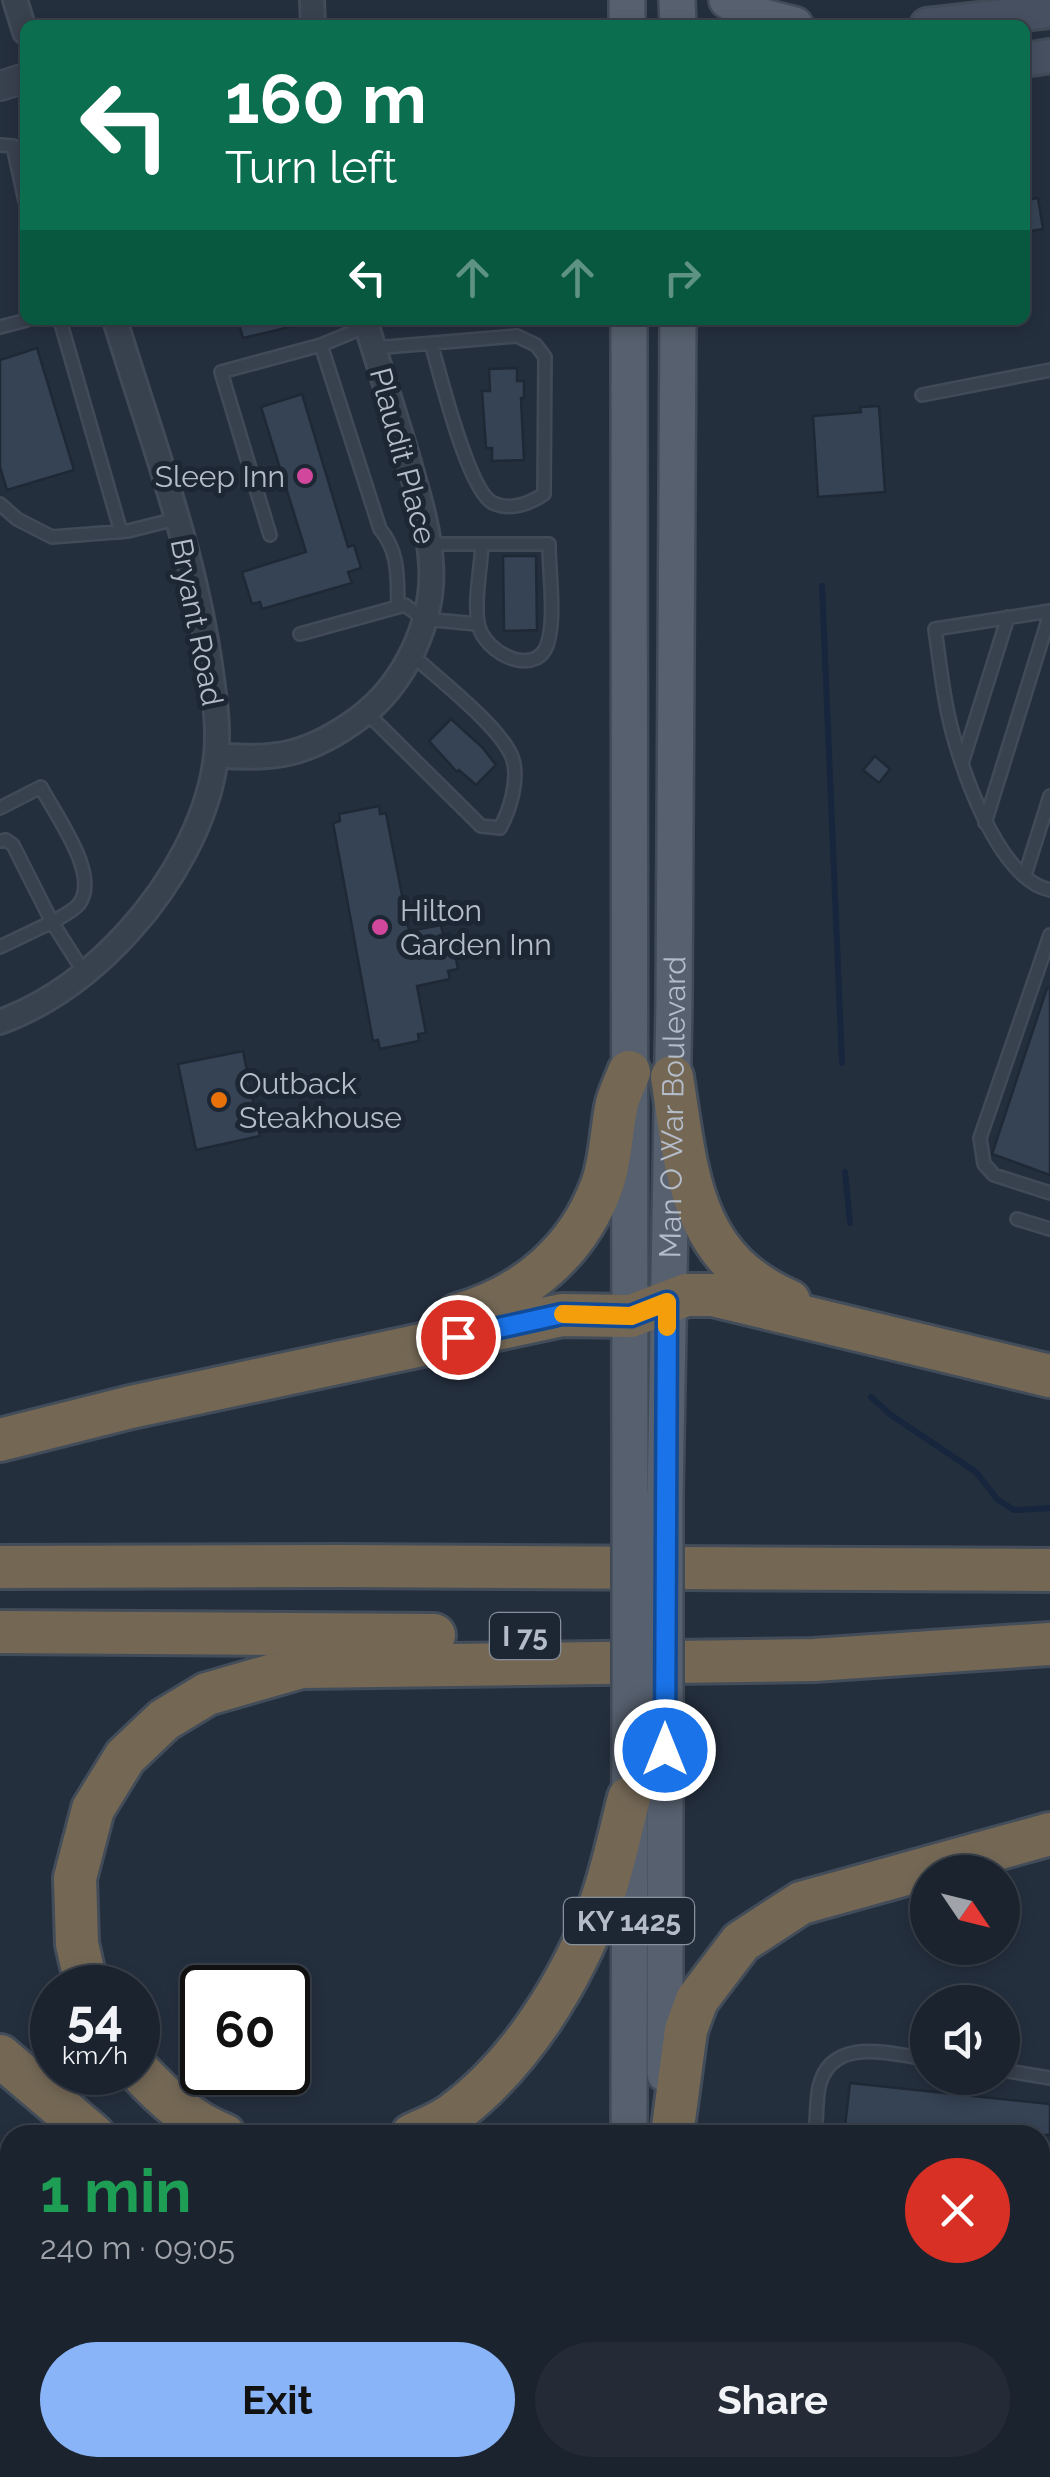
<!DOCTYPE html>
<meta charset="utf-8">
<style>
:root{--surface:#1b232e;--page:#242b36;--text:#f1f3f6;--muted:#a0a4aa;--line:#39404a;--accent:#8ab4f8}
body{margin:0;font-family:Raleway,sans-serif;background:var(--page);color:var(--text);height:100vh;display:flex;flex-direction:column;font-size:38px;white-space:nowrap}
*{box-sizing:border-box;margin:0}
p{font-size:32px;color:var(--muted)}
.icon{flex:none;width:55px;height:55px;fill:none;stroke:currentColor;stroke-width:2;stroke-linecap:round;stroke-linejoin:round}
.map{position:relative;flex:1;overflow:hidden}
.drawer{position:absolute;left:0px;top:2125px;width:1050px;height:352px;display:flex;flex-direction:column;background:var(--surface);border-radius:30px 30px 0 0;box-shadow:0 5px 15px #0003,0 0 0 2px var(--line)}
.drawer>*{flex:none}
.guide{position:absolute;left:20px;top:20px;width:1010px;height:305px;border-radius:15px;box-shadow:0 5px 15px #0003,0 0 0 2px var(--line);background:#0b6e4f;color:#fff;overflow:hidden}
.needle{width:65px;rotate:125deg}
.fabs{position:absolute;left:910px;top:1855px;display:grid;gap:20px}
.fabs a{display:grid;place-items:center;width:110px;height:110px;border-radius:50%;background:var(--surface);box-shadow:0 5px 15px #0003,0 0 0 2px var(--line);font-size:50px}
.speed{position:absolute;left:30px;top:1965px;display:flex;gap:20px;font-size:50px;font-weight:700;text-align:center}
.speed>*{display:grid;place-content:center;width:130px;height:130px;border-radius:50%;background:var(--surface);box-shadow:0 5px 15px #0003,0 0 0 2px var(--line);line-height:1}
.speed small{font-size:25px;font-weight:400}
.speed .limit{border:5px solid #111;border-radius:15px;background:#fff;color:#111}
.pin{position:absolute;display:grid;place-items:center;width:85px;height:85px;color:#fff;margin:-42px;border:5px solid #fff;border-radius:50%;box-shadow:0 2px 10px #0007}
.me{position:absolute;width:110px;margin:-55px;rotate:0deg;stroke-linejoin:round;filter:drop-shadow(0 0 8px #0008)}
.turn{display:flex;align-items:center;gap:35px;height:210px;padding:0 40px;font-size:45px}
.turn .icon{width:130px;height:130px;stroke-width:2.5}
.turn b{display:block;font-size:70px;line-height:85px}
.lanes{display:flex;align-items:center;height:95px;padding:0 40px;background:#0003;justify-content:center;gap:50px;direction:ltr}
.lanes .off{opacity:.35}
.round{display:grid;place-items:center;flex:none;width:105px;height:105px;border-radius:52px;background:var(--page)}
.summary{display:flex;align-items:center;justify-content:space-between;height:170px;padding:0 40px}
h1{font-size:60px;font-weight:700;line-height:75px;color:#1e9e55}
.cta{display:flex;gap:20px;margin-top:auto;padding:20px 40px}
.cta a{flex:1;height:115px;border-radius:60px;background:var(--accent);color:#111;font-size:40px;font-weight:700;line-height:115px;text-align:center}
.cta a+a{background:var(--page);color:var(--text)}
.map>svg:first-child{display:block}
</style>
<div class="map">
<svg width="1050" height="2477" viewBox="0 0 1050 2477">
<rect width="100%" height="100%" fill="#242f3e"/>
<g fill="none" stroke-linecap="round" stroke-linejoin="round">
<path stroke="#17263c" stroke-width="6" d="M822 586 842 1063
M845 1172 850 1223
M871 1397 891 1415 976 1472 997 1499 1014 1510 1050 1508"/>
</g>
<path fill="#364354" stroke="#1f2835" stroke-width="2.5" d="M1038 198 1043 229 1025 232V200Z
M238 320H293L294 326 243 338Z
M37 348 74 470 7 490 0 467V360Z
M517 368V381H524V398H521L524 460 492 461V448H486L482 391H490L489 369Z
M302 394 348 547 354 545 361 568 348 572 352 583 262 609 260 602 252 604 242 572 306 552 261 407Z
M879 406 885 492 818 497 813 416 861 412 860 407Z
M503 556H536L537 630 504 631Z
M451 719 482 747 496 765 476 785 459 770 457 772 429 741Z
M875 756 890 769 879 783 863 770Z
M379 806 380 814 386 813 409 931 441 925 443 934 450 933 453 945 474 941 477 955 456 959 458 969 448 971 450 979 417 986 426 1033 418 1034 419 1041 380 1049 378 1040 373 1041 333 823 340 821 339 814Z
M1047 988H1050V1175L992 1154Z
M243 1051 260 1136 196 1150 178 1064Z
M850 2083 1050 2104V2135H844Z"/>
<g fill="none" stroke-linecap="round" stroke-linejoin="round">
<g stroke="#414a57" stroke-width="16">
<path id="service" d="M0 145 13 146 25 201
M60 320 121 532
M367 326 321 345 380 529C400 553 397 578 398 607
M0 327 27 320
M374 348 517 336 536 345 545 357 544 494C529 504 511 511 493 503 468 491 440 374 431 343
M922 395 1050 370
M0 504 17 519 52 537 128 531 176 519
M270 535 221 372 321 345
M429 544H549C549 572 555 612 549 638 541 682 483 654 478 623 474 599 481 568 482 544
M1050 611 935 629C939 657 942 686 948 714 958 762 997 879 1050 890
M300 634 405 605 424 619 477 624
M366 712 481 826 500 828C510 810 519 780 513 760 504 729 437 678 411 654
M963 760 1008 617
M0 808 41 787C55 815 101 875 79 904 72 912 61 917 52 922L85 974
M985 823 1050 614
M0 841 6 840 13 845 52 922 0 947
M1025 875 1050 796
M1050 935 980 1138 984 1164 994 1175 1050 1193
M1017 1219 1050 1229
M1002 2070 1050 2078
M815 2135C817 2120 816 2102 819 2087 831 2035 890 2054 928 2059
M371 2468 372 2477
M787 2477 788 2468"/>
</g>
<g stroke="#414a57" stroke-width="28">
<path id="minor" d="M15 0 25 32
M312 0 313 25
M216 755C276 761 310 754 359 718 405 684 435 620 431 564 429 526 416 488 406 452 392 408 379 364 365 320
M0 1022C51 1003 93 971 129 931 171 885 209 819 216 756 219 728 215 700 211 672 195 552 150 435 115 320
M0 2296 10 2303
M255 2468V2477
M3 2477 10 2434"/>
</g>
<g stroke="#414a57" stroke-width="32">
<path id="tertiary" d="M0 86 25 78"/>
</g>
<g stroke="#414a57" stroke-width="38">
<path id="secondary" d="M927 25 1050 11
M1025 60 1050 56"/>
</g>
<g stroke="#414a57" stroke-width="40">
<g id="primary">
<path d="M627 0V25"/>
<path d="M677 0 678 25"/>
<path d="M727 0 748 13 795 25"/>
<path d="M629 320 630 1495"/>
<path id="s1" d="M665 1495 674 1003 678 320"/>
<path d="M665 2074V1707"/>
<path d="M629 2135 630 1706"/>
<path d="M628 2468V2477"/>
<path d="M663 2477V2468"/>
</g>
</g>
<g stroke="#434c59" stroke-width="48">
<path id="motorway" d="M672 1077C687 1171 689 1258 789 1301
M458 1315C525 1296 578 1251 602 1185 611 1160 611 1134 616 1108 618 1096 625 1083 629 1072
M0 1440 131 1407 562 1315 631 1316 686 1295H713L1050 1376
M0 1567 340 1566 1050 1570
M0 1632 434 1635
M87 1988 77 1944 75 1878 93 1809 125 1757 164 1720 207 1694 301 1667 814 1660 1050 1644
M0 2056 93 2135
M138 2070C163 2097 190 2122 224 2135
M412 2135C425 2129 441 2123 453 2114 521 2064 572 1980 601 1902 613 1869 620 1832 629 1798
M672 2135 686 2030 697 2000 741 1942 801 1903 1050 1834"/>
</g>
<use href="#service" stroke="#38414e" stroke-width="11"/>
<use href="#minor" stroke="#38414e" stroke-width="22"/>
<use href="#tertiary" stroke="#38414e" stroke-width="28"/>
<use href="#secondary" stroke="#465061" stroke-width="32"/>
<use href="#primary" stroke="#56606e" stroke-width="35"/>
<use href="#motorway" stroke="#746855" stroke-width="42"/>
<g stroke="#414a57" stroke-width="40" stroke-linecap="butt">
<path id="primary-bridge" d="M630 1495V1706
M665 1495V1707"/>
</g>
<use href="#primary-bridge" stroke="#56606e" stroke-width="35"/>
</g>
<g fill="none" stroke-linecap="round" stroke-linejoin="round">
<g stroke="#114b97" stroke-width="25">
<path id="route" d="M458 1337 562 1314 631 1316 667 1302 665 1750"/>
</g>
<use href="#route" stroke="#1a73e8" stroke-width="18"/>
<path stroke="#f59e0b" stroke-width="18" d="M563 1314 631 1316 667 1302V1327"/>
</g>
<g fill="#d1479c" stroke="#1d2633" stroke-width="4">
<circle cx="305" cy="476" r="10"/>
<circle cx="380" cy="927" r="10"/>
</g>
<circle fill="#e8710a" stroke="#1d2633" stroke-width="4" cx="219" cy="1100" r="10"/>
<g text-anchor="middle" dominant-baseline="central" stroke-width="10" stroke-linejoin="round" paint-order="stroke">
<g fill="#1d2633" stroke="#878f9c" stroke-width="2.5">
<rect x="490" y="1613" width="70" height="46" rx="8"/>
<rect x="564" y="1898" width="130" height="46" rx="8"/>
</g>
<g font-size="28" font-weight="bold" fill="#b4bcc9">
<text x="525" y="1636">I 75</text>
<text x="629" y="1921">KY 1425</text>
</g>
<g font-size="30" fill="#b4bcc9" stroke="#1d2633">
<text transform="translate(403 456) rotate(75)">Plaudit Place</text>
<text transform="translate(197 622) rotate(79)">Bryant Road</text>
<text stroke="none"><textPath href="#s1" startOffset="388">Man O War Boulevard</textPath></text>
</g>
<g font-size="30" fill="#b4bcc9" stroke="#1d2633" text-anchor="start">
<text x="285" y="476" text-anchor="end">Sleep Inn</text>
<text x="400" y="910">Hilton<tspan x="400" dy="34">Garden Inn</tspan></text>
<text x="239" y="1083">Outback<tspan x="239" dy="34">Steakhouse</tspan></text>
</g>
</g>
</svg>
<div class="fabs">
<a><svg class="needle" viewBox="-14 -14 28 28"><path d="M0-13l5 13h-10z" fill="#e53935"/><path d="M0 13l5-13h-10z" fill="#a0a4aa"/></svg></a>
<a><svg class="icon" aria-label="sound" viewBox="0 0 24 24"><path d="M4 9h4l5-4v14l-5-4H4zM17 9q2 3 0 6"/></svg></a>
</div>
<div class="speed"><div>54<small>km/h</small></div><div class="limit">60</div></div>
<div class="pin" style="left:458px;top:1337px;background:#d93025"><svg class="icon" aria-label="arrive" viewBox="0 0 24 24"><path d="M6 21V4h12l-3 4 3 4H6"/></svg></div>
<svg class="me" style="left:665px;top:1750px" viewBox="-20 -20 40 40"><circle r="17" fill="#1a73e8" stroke="#fff" stroke-width="3"/><path d="M0-11L8 9 0 5-8 9z" fill="#fff"/></svg>
<div class="guide">
<div class="turn"><svg class="icon" aria-label="left" viewBox="0 0 24 24"><path d="M17 20v-9H6M10 6l-5 5 5 5"/></svg><div><b>160 m</b>Turn left</div></div>
<div class="lanes"><svg class="icon" aria-label="left" viewBox="0 0 24 24"><path d="M17 20v-9H6M10 6l-5 5 5 5"/></svg><svg class="icon off" aria-label="ahead" viewBox="0 0 24 24"><path d="M12 20V5M6 11l6-6 6 6"/></svg><svg class="icon off" aria-label="ahead" viewBox="0 0 24 24"><path d="M12 20V5M6 11l6-6 6 6"/></svg><svg class="icon off" aria-label="right" viewBox="0 0 24 24"><path d="M7 20v-9h11M14 6l5 5-5 5"/></svg></div>
</div>
<section class="drawer">
<div class="summary"><div><h1>1 min</h1><p>240 m · 09:05</p></div><a class="round" style="background:#d93025;color:#fff"><svg class="icon" aria-label="close" viewBox="0 0 24 24"><path d="M6 6l12 12M18 6L6 18"/></svg></a></div>
<div class="cta"><a>Exit</a><a>Share</a></div>
</section>
</div>
